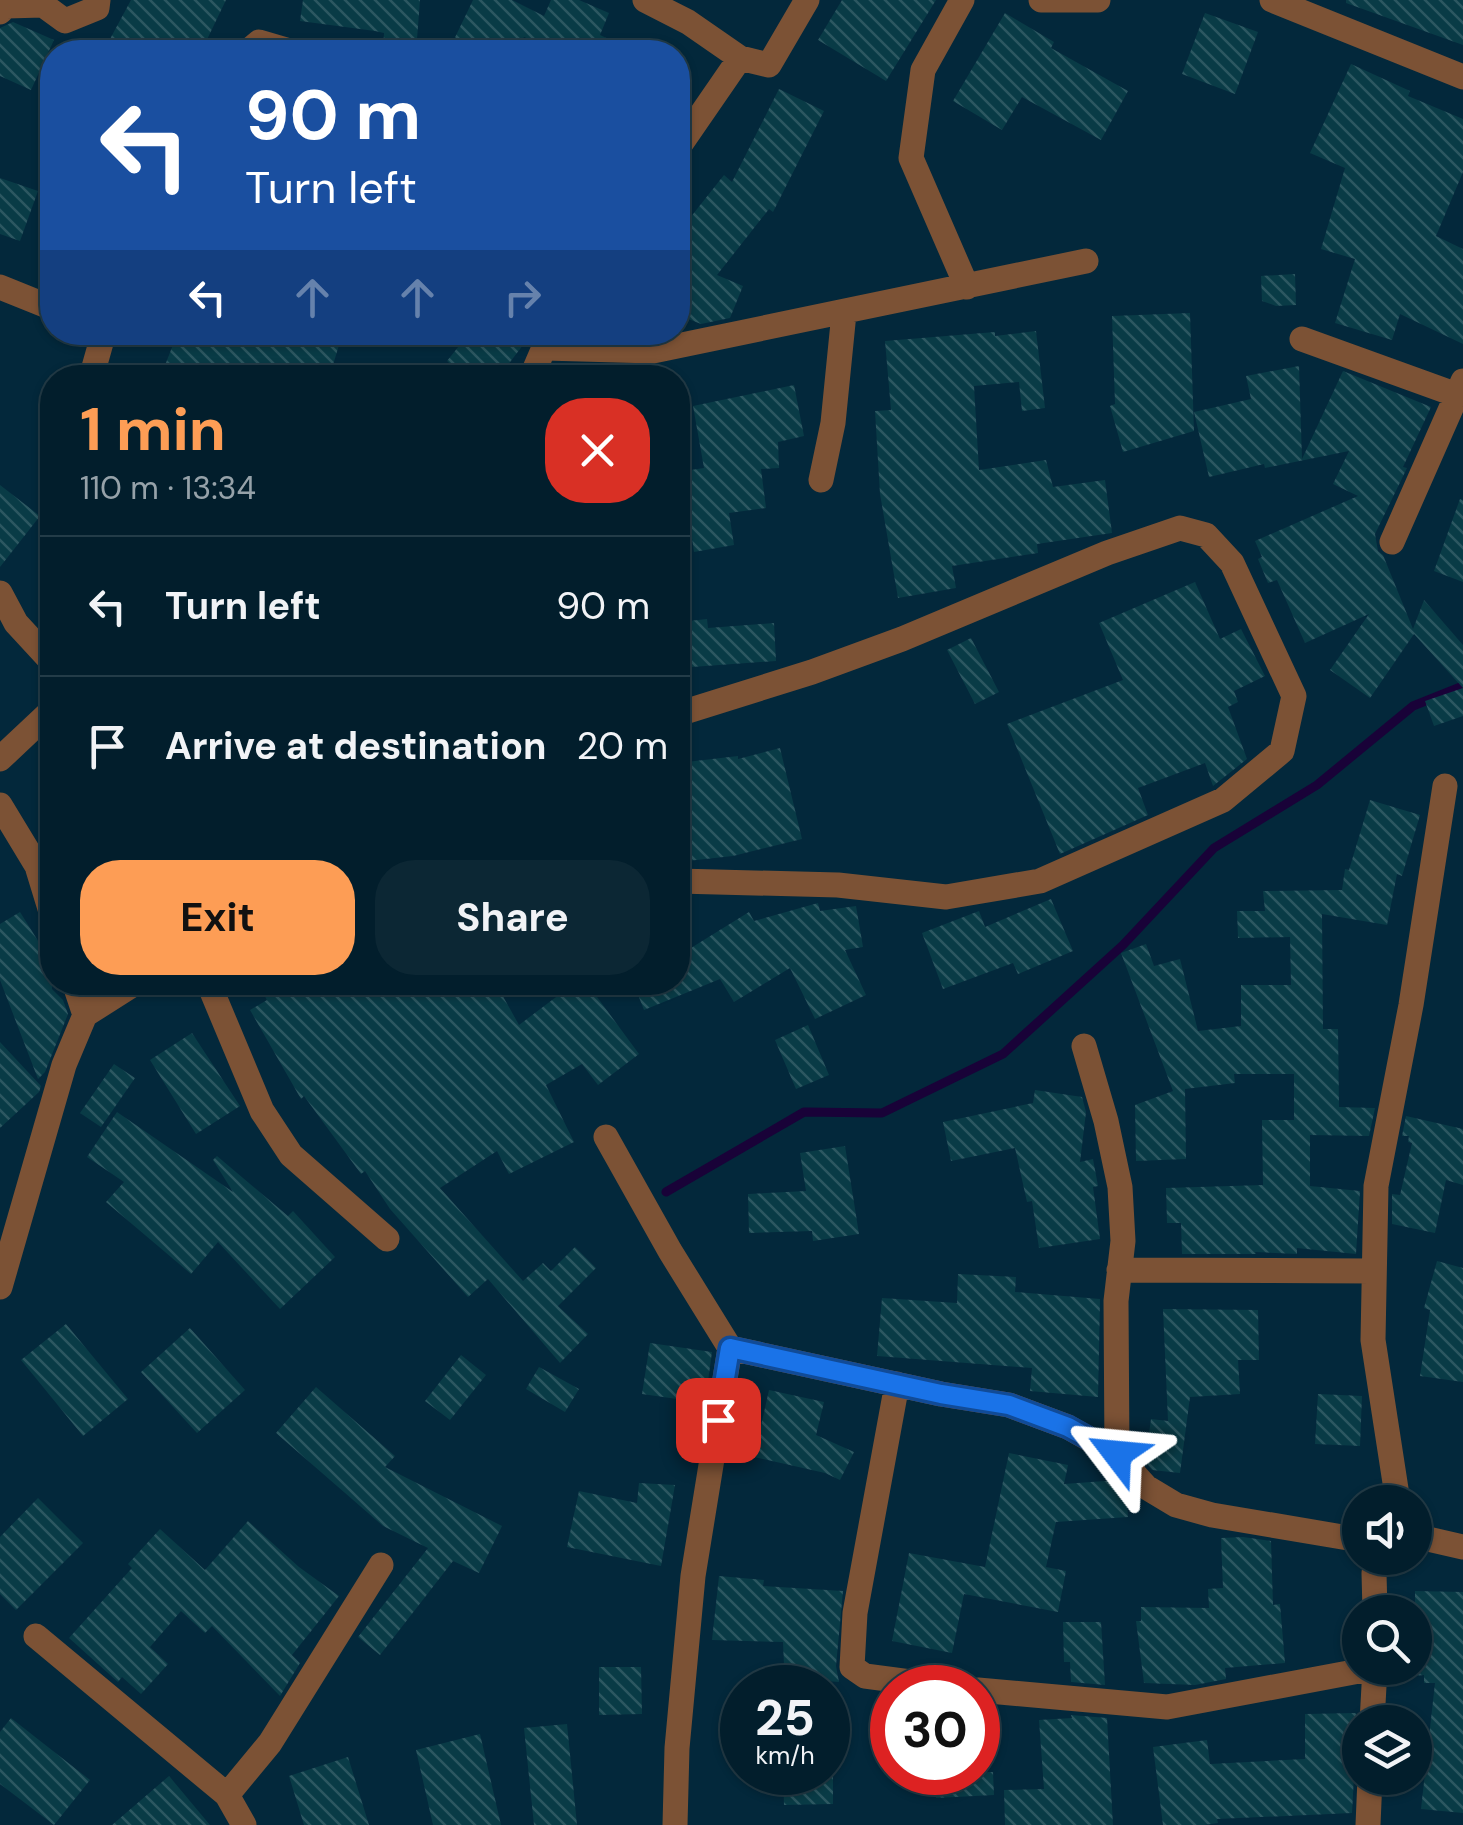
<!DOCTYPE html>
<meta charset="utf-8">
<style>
:root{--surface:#021e2c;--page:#0c2734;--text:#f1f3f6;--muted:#96a2a9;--line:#233c48;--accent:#fd9d55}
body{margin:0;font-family:"DM Sans",sans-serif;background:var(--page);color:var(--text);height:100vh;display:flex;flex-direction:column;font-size:38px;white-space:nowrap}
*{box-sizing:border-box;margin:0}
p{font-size:32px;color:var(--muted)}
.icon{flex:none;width:55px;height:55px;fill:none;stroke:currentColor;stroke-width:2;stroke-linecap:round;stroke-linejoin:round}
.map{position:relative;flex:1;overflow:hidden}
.sheet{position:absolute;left:40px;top:365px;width:650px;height:630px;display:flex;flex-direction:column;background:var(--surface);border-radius:40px;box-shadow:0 2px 8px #0004,0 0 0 2px var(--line)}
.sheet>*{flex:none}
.banner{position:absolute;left:40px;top:40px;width:650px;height:305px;border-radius:40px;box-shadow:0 2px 8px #0004,0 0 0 2px var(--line);background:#1a4fa0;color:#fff;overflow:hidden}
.controls{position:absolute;left:1342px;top:1485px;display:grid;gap:20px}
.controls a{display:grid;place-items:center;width:90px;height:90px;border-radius:50%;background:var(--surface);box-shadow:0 2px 8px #0004,0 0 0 2px var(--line);font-size:50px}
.speed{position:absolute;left:720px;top:1665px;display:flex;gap:20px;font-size:50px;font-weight:700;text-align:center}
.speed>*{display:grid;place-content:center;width:130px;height:130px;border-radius:50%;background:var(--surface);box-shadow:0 2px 8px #0004,0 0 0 2px var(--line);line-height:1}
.speed small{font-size:25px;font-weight:400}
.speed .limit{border:15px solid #d22;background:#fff;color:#111}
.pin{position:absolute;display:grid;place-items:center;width:85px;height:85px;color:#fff;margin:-42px;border-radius:20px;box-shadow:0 5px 15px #0006}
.me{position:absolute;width:110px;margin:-55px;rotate:299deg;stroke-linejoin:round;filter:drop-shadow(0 0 8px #0008)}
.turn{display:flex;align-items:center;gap:35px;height:210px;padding:0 40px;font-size:45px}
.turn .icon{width:130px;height:130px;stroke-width:2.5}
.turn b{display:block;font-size:70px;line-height:85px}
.lanes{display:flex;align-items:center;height:95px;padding:0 40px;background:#0003;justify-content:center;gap:50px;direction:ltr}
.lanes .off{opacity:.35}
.round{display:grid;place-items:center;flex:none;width:105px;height:105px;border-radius:40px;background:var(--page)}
.summary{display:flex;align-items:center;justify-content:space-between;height:170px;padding:0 40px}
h1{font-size:60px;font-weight:700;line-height:75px;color:var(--accent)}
.action{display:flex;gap:20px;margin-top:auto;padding:20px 40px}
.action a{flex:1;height:115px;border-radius:40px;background:var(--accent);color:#111;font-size:40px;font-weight:700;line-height:115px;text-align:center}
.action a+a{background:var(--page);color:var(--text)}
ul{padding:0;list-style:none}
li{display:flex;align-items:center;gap:30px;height:140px;padding:0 40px;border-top:2px solid var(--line)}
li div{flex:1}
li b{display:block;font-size:38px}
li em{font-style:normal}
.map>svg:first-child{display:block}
</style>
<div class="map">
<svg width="1463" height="1825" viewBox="0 0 1463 1825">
<defs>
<pattern id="building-back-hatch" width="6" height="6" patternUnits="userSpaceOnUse" patternTransform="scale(2.5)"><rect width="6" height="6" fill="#093b46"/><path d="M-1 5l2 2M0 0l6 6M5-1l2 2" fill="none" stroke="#2c5761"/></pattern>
</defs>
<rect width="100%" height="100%" fill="#03283b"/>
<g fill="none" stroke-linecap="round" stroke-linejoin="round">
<path stroke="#190238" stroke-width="9" d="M666 1192 804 1112 882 1113 1003 1054 1123 945 1214 848 1317 785 1413 706 1463 686"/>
</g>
<path fill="url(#building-back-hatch)" d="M131 0H226L201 52H103Z
M303 0H420L416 52H383L384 33 375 31 300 21Z
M473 0H512L544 16 551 0H579L609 13 600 35 636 52H558L524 37 516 52H448Z
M842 0H936L886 81 818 40Z
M1346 0H1463V45L1346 3Z
M1005 13 1054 42 1051 48 1128 91 1101 140 1022 97 1002 130 953 101Z
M1205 13 1258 32 1235 94 1182 74Z
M13 22 54 40 31 90 0 76V28Z
M1351 64 1410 91 1408 96 1463 119V172L1436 236 1463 249V344L1400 314 1392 340 1335 323 1355 259 1321 249 1345 168 1310 153Z
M779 89 824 111 773 212 769 209 717 275 743 286 730 318 701 324 678 315V233L724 175 732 182Z
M0 178 38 191 20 241 0 234Z
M1295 274 1296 305 1276 306 1262 301 1261 276Z
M1190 313 1194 431 1123 452 1110 406 1115 404 1112 316Z
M1036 331 1045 408 1022 411 1019 382 974 386 979 470 1046 460 1053 487 1105 480 1112 533 1037 544 1038 553 952 566 956 588 898 598 880 494 875 411 891 410 885 341 995 332V336Z
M178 332H343L329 378H160Z
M470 332H533L498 378H466L447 361Z
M1299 366 1302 459 1343 371 1431 407 1403 467 1407 468 1375 534 1378 551 1383 555 1413 629 1424 600 1463 645V716L1434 726 1425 701 1463 688 1414 634 1370 698 1330 670 1369 614 1305 643 1277 580 1268 583 1258 559 1262 557 1255 541 1358 496 1333 484 1349 451 1265 468 1264 464 1209 477 1194 412 1251 399 1246 376Z
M794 385 804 436 778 442 779 468 761 469 766 508 729 513 734 545 694 552 689 518 683 519 678 480V472L704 468 693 406Z
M0 485 40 516 0 567Z
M1460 499 1463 500V582L1434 571Z
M1195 582 1220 639 1241 629 1265 676 1234 691 1238 702 1228 707 1247 759 1213 786 1205 763 1138 788 1148 815 1060 854 1007 724 1123 680 1099 623Z
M707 619 708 628 774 623 776 661 678 668 680 622Z
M971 638 999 692 975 704 947 650Z
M780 748 802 839 733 856 678 862V763L738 756V759Z
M1370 800 1420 815 1402 876 1397 874 1387 925 1322 914 1323 1029H1338L1339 1107 1375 1108 1369 1136 1310 1135V1186L1360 1191 1356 1254 1297 1248V1254L1255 1252 1256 1254H1182L1181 1223H1167L1166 1188 1263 1185 1262 1120H1294V1074H1234L1235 1083 1185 1089 1186 1159 1136 1161 1135 1105 1173 1091 1121 953 1146 944 1154 966 1180 959 1198 1031 1241 1026V985H1291L1290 937 1238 938 1237 911H1265L1263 891 1342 890 1345 869 1349 870Z
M1051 899 1073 951 1018 974 1013 963 943 989 922 933 979 911 985 927Z
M818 903 820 911 856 906 863 947 845 950 866 995 815 1019 790 968 734 1002 720 979 644 1010 633 982H678V956L749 912 754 921Z
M20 912 40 944 47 941 52 956V989L63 1000 68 1014 45 1072 38 1079 0 980V924Z
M257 982H495L519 1025 576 982H586L639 1054 598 1085 582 1064 546 1085 574 1142 509 1174 497 1151 440 1188 523 1281 543 1263 551 1271 575 1247 596 1268 558 1306 588 1334 560 1363 488 1279 468 1297 390 1209 365 1171 361 1174 304 1096 301 1099 250 1010 267 1000Z
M808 1025 829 1075 796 1089 775 1040Z
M192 1033 240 1106 196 1134 150 1060Z
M0 1042 41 1086 39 1092 0 1128Z
M114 1064 135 1078 101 1127 80 1113Z
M1035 1090 1082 1097 1086 1112 1080 1162 1093 1159 1098 1186 1093 1187 1100 1239 1039 1248 1032 1201 1027 1202 1015 1148 951 1161 943 1122 1033 1103Z
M117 1112 233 1192 213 1160 217 1156 288 1216 293 1211 335 1257 280 1309 218 1242 191 1274 106 1202 124 1182 87 1157Z
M1406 1116 1463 1129V1185L1446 1180 1435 1233 1392 1224V1194L1400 1195 1412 1143 1408 1142 1409 1136H1402Z
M845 1146 859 1234 813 1241 812 1231 749 1233 748 1194 806 1191 800 1153Z
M1437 1261 1463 1268V1382L1420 1376 1430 1310 1424 1308Z
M958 1274 1016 1277 1015 1292 1100 1299 1098 1397 1030 1391 1032 1368 877 1356 882 1298 957 1303Z
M1163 1309 1258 1310 1259 1360H1238L1240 1394 1190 1397 1180 1473 1152 1470 1145 1462 1151 1419 1168 1421Z
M66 1324 128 1399 83 1436 21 1360Z
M190 1328 245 1390 197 1433 141 1372Z
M650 1343 712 1352 705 1403 642 1394Z
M461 1355 486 1375 450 1420 425 1401Z
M539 1367 579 1389 565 1412 526 1389Z
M316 1387 395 1456 385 1467 502 1526 479 1573 453 1561 380 1655 358 1637 428 1548 383 1526 276 1433Z
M769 1390 824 1402 816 1435 854 1452 840 1480 825 1473 754 1457Z
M1318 1394 1362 1396 1360 1446 1315 1444Z
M1009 1453 1068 1465 1064 1484 1118 1480 1126 1490 1128 1517 1056 1522 1046 1567 1066 1571 1058 1612 964 1594 952 1653 892 1641 909 1553 985 1567Z
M639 1483 675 1485 661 1566 567 1547 579 1491 637 1503Z
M38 1498 83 1543 16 1610 0 1594V1537Z
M248 1521 299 1567 339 1596 292 1655 300 1663 280 1696 212 1626 205 1633 181 1611 150 1647 168 1664 141 1694 122 1677 118 1682 69 1638 132 1568 128 1564 160 1529 205 1570Z
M1243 1537 1271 1541 1273 1605 1280 1604 1285 1663 1225 1668 1226 1679 1195 1685 1144 1683 1136 1621H1141V1607L1209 1608 1208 1589 1223 1588 1221 1538Z
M719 1576 764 1580 763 1586 843 1591 836 1666 839 1682 826 1681 825 1688H785L783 1642 712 1640Z
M1415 1591 1463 1592V1813L1421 1809 1435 1683H1424V1675L1415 1676Z
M1063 1622H1101L1105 1685 1071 1682 1070 1662H1064Z
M599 1667H641L642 1714 599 1715Z
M1356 1713 1360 1766 1354 1776 1352 1813 1217 1819 1218 1823 1204 1825H1163L1153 1747 1207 1740 1210 1764 1305 1759V1714Z
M1071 1715 1107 1718 1113 1825H1005L1004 1790 1044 1789 1039 1720 1072 1718Z
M11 1718 90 1780 54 1825 0 1784V1732Z
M567 1724 577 1825H534L524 1728Z
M480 1734 501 1825H433L416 1750Z
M348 1757 369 1825H304L289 1776Z
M783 1772H833V1804L784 1805Z
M934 1772H993L994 1795 936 1798Z
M169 1776 210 1825H112Z"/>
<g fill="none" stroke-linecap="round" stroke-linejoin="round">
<path stroke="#7c5235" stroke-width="25" d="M645 0 688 22 740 58
M962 0 923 70 911 158 967 287
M1041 0H1098
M1272 0 1463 77
M0 12 6 6 43 5 65 21 97 8 98 0
M247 52 259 42 293 52
M678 148 740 58 769 65 807 0
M0 287 52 308
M1302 339 1457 395
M545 348 653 351 1086 261
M91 378 104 332
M531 378 549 336
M821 480 833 423 844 313
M1392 542 1463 381
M0 593 16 623 52 662
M678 714 812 672 902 639 1107 553 1180 528 1206 535 1232 563 1294 696 1282 751 1223 800 1040 881 946 897 838 885 678 881
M0 759 52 710
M0 805 37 866 52 915
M74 982 85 1015
M208 982 262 1111 291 1155 387 1239
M1084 1046 1106 1121 1120 1187 1123 1241 1116 1301 1117 1455
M606 1137 670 1251 730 1348 693 1576 677 1748 675 1825
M1119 1270 1373 1271
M0 1287 64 1065 85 1015 137 982
M730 1348 941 1394 1009 1405 1068 1427 1117 1455 1146 1487 1176 1505 1212 1515 1360 1540
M897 1384 855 1613 852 1667 865 1676 956 1688
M1398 1502 1373 1340 1376 1186 1411 1005 1445 786
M1415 1536 1463 1547
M1375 1612 1374 1573 1379 1558
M36 1636 227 1795 244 1825
M978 1690 1167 1707 1375 1668
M1372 1722 1375 1668
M227 1795 270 1743 381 1565
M1368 1825 1370 1778"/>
</g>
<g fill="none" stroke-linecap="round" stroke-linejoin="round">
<g stroke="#114b97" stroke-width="25">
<path id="route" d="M718 1420 730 1348 941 1394 1009 1405 1068 1427 1117 1454"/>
</g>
<use href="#route" stroke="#1a73e8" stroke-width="18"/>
</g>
</svg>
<div class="controls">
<a><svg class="icon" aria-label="sound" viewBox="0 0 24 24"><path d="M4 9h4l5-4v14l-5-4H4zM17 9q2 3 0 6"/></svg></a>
<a><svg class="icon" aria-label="search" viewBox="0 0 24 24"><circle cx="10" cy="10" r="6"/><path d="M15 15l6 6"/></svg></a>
<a><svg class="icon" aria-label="layers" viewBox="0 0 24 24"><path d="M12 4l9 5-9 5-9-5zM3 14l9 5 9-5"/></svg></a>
</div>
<div class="speed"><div>25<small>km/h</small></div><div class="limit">30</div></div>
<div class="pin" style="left:718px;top:1420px;background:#d93025"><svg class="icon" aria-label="arrive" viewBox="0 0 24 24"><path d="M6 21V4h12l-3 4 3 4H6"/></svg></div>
<svg class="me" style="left:1117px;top:1454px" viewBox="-20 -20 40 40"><path d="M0-17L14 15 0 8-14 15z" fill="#1a73e8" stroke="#fff" stroke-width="4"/></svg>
<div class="banner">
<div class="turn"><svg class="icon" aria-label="left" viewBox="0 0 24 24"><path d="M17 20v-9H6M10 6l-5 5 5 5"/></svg><div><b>90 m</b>Turn left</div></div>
<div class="lanes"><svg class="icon" aria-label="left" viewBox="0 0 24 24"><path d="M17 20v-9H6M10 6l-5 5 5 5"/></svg><svg class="icon off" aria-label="ahead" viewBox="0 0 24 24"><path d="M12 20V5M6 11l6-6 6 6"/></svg><svg class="icon off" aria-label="ahead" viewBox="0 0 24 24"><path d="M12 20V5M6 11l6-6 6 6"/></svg><svg class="icon off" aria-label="right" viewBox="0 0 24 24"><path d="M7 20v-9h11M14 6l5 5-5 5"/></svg></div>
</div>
<section class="sheet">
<div class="summary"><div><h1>1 min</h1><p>110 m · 13:34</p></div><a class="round" style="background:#d93025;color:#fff"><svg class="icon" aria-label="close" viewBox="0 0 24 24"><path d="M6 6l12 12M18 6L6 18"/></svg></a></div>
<ul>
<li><svg class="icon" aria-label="left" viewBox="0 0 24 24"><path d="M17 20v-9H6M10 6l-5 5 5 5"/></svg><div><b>Turn left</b></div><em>90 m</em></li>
<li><svg class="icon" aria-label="arrive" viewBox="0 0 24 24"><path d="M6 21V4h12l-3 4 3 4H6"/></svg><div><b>Arrive at destination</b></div><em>20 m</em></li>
</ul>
<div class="action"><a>Exit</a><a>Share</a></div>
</section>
</div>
